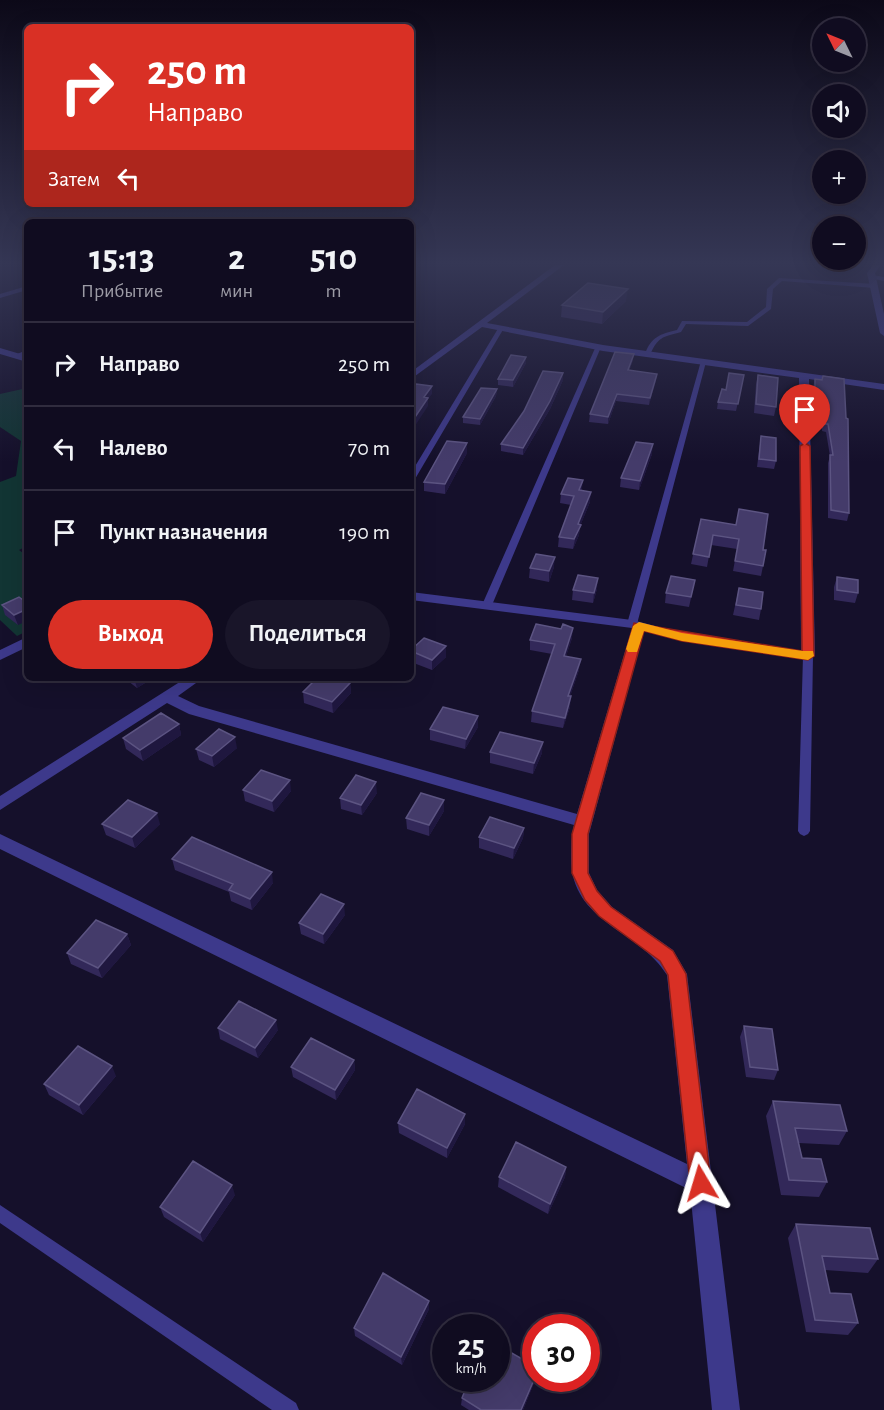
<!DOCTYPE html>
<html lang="ru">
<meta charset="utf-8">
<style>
:root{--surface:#100c20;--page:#191529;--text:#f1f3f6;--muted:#9c9ba5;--line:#302c3e;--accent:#d93025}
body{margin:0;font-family:"Alegreya Sans",sans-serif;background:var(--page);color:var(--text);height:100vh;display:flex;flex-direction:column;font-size:22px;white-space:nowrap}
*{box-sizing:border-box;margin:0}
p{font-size:20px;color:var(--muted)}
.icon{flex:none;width:33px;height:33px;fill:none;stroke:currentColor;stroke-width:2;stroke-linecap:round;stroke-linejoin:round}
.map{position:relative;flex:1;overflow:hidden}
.sheet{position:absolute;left:24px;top:219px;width:390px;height:462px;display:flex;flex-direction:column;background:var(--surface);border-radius:9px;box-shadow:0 6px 24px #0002,0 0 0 2px var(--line)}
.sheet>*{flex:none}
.hud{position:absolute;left:24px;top:24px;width:390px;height:183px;border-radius:9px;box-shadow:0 6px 24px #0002,0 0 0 2px var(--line);background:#d93025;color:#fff;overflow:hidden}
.needle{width:39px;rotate:313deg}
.tools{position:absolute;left:812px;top:18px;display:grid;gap:12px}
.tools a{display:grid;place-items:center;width:54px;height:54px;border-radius:50%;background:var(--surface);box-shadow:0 6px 24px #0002,0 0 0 2px var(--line);font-size:30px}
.speed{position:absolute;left:432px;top:1314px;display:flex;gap:12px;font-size:30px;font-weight:700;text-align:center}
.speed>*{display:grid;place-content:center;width:78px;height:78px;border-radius:50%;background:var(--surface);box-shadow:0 6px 24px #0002,0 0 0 2px var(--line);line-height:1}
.speed small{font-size:15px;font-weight:400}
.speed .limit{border:9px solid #d22;background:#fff;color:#111}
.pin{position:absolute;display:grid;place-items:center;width:51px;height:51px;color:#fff;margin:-62px -26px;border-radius:50% 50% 50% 0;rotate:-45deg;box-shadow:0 0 6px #0007}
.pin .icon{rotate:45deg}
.me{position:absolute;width:66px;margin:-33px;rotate:353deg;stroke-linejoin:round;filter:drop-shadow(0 0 4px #0008)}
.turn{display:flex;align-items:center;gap:21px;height:126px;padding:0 24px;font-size:27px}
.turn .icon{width:78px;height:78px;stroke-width:2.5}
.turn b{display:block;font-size:42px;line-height:51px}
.then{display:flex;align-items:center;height:57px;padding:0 24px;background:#0003;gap:12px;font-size:22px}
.eta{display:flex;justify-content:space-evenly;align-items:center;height:102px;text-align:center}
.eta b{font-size:36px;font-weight:700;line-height:42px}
.cta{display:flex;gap:12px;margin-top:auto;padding:12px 24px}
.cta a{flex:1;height:69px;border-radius:36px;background:var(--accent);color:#fff;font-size:24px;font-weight:700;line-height:69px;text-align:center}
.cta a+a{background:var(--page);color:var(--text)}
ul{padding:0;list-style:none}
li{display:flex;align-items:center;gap:18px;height:84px;padding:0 24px;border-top:2px solid var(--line)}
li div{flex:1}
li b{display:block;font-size:22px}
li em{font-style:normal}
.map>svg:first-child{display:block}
</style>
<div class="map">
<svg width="884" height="1410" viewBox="0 0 884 1410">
<rect width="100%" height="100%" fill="#15102b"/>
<path fill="#123534" d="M27 388V546L19 550 27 556V631L17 636 0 620V482L16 476 21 441 0 427V394Z"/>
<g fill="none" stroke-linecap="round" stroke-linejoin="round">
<path fill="#3d398b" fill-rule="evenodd" d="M872 275 884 277V281L870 278Z
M779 278 875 284 878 286 875 288 782 281 773 289 771 309 748 326 686 324 681 332C662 337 658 337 650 355L645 354C651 337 660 334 677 330L682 321 747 322 766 307 767 289Z
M27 286V290L0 298V294Z
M499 327 504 328 415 479 411 481V473Z
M596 346 601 347 492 605 490 607H484L482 605Z
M27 350V354L15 358 12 356Z
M701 361 706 362 637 624 632 627 629 626 627 624Z
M808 653 813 656 810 831 808 834 804 836 800 834 798 831 803 656Z
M0 1205 296 1403 299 1410H272L0 1223Z"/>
<path fill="#3d398b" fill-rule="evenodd" d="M555 265H564L487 323 603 345 884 384V390L809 379 815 656 808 660 682 641 644 631 589 834V873L597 890 612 907 673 950 687 974 740 1410H712L690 1190 0 849V834L687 1164 667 975C640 930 571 923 571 858 571 847 571 836 574 825L189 714 167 703 0 810V796L186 678H203L178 696 199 706 577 814 632 628 411 600V592L632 620 682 633 801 651 799 378 603 351 482 327 411 379V372Z
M873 265H881L875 273 884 314V336L880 333 867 273Z
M0 348 27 356V362L0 354Z
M27 637V647L0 660V650Z"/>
</g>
<path fill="#322859" d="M626 301 602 324 561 317 562 305Z
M526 357V363L513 387 498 385V379Z
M633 360 629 371 657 374 649 405 616 401 608 424 589 422 590 414Z
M744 375 736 411 717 409 718 402 726 390Z
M758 375 776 407 774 416 754 413 756 384Z
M823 376 849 513 847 521 828 518V463L830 456 826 432 822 431 821 412 813 411V387L815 379 821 380Z
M563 380 550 409 523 455 501 451V444Z
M497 389 496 396 480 425 463 423V417Z
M761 436 776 461 774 469 757 467Z
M467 453 445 494 424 491V482Z
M652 454 639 490 620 487 621 478Z
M582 489V491L590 502 580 526 579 535 573 549 558 547 559 537 571 505 560 503 561 494Z
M701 519 763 550V566L761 576 733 571 737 549 711 545 707 567 691 564Z
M554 567 549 582 529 578 530 568Z
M837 577 858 593 855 603 834 600V587Z
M695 580 689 607 665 603 666 593Z
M739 588 761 609 759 620 733 615Z
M597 589 593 603 572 600 573 590Z
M19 597 18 625 5 615 2 605Z
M572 638 566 656 579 670 570 696V707L563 728 531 722 532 711 552 654 530 650V640Z
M446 646V657L432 670 411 662V650Z
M124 678H153L137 688Z
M350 683 351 693 333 713 304 703 303 692Z
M478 716V727L465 749 430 740V729Z
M179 724 181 735 143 761 126 749 123 738Z
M237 748 214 767 199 760 196 749Z
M490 752 542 753 533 774 490 763Z
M243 790 291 791 274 812 245 801Z
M377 793 362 815 341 809 340 798Z
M444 811 429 836 407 829 406 818Z
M102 824H160L135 848 106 835Z
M524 828 523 838 513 859 479 848V837Z
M172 859 273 883 252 910 231 901 229 892 175 870Z
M345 915 324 944 301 934 299 923Z
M127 934 131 945 102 978 71 964 67 953Z
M744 1026 778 1070 774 1080 746 1077 740 1037Z
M218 1028 278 1030 258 1058 220 1039Z
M354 1060 355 1070 336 1100 293 1077 291 1067Z
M116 1076 83 1115 49 1095 44 1084Z
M773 1101 847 1131 839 1145 799 1143 802 1158 827 1182 819 1197 781 1195 766 1116Z
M465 1114V1124L447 1158 399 1133 398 1123Z
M566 1167 565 1177 548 1214 498 1187 499 1177Z
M235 1195 203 1242 164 1217 160 1207Z
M796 1224 878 1259 868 1273 825 1270 830 1293 858 1323 848 1335 806 1332 788 1238Z
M429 1309 402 1365 355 1336 354 1328Z
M536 1367V1378L523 1410H469L461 1405 462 1398Z"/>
<path fill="#1f173f" d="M628 289 626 301 602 324 603 312Z
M634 354 633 360 627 377 628 370Z
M526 357V363L513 387V380Z
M563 373V380L550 409 523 455V448Z
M657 374 656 381 649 405 650 398Z
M432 386V394L428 399V406L411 432V423L424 397Z
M497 389 496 396 480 425V419Z
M617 394 616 401 608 424V417Z
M467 443V453L445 494V484Z
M653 444 652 454 639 490 640 481Z
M583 480 582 489 578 500 579 490Z
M591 492 590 502 580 526 579 535 573 549 578 524Z
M555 557 554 567 549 582V571Z
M598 578 597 589 593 603 594 593Z
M27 609V621L18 625 14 615Z
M573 628 572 638 563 666 564 656Z
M446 646V657L432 670V660Z
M581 659 579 670 567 706 568 696Z
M134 678H153L137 688Z
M350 683 351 693 333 713 332 702Z
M571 696 570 707 563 728 565 718Z
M478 716V727L465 749 466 739Z
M179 724 181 735 143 761 140 750Z
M235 737 237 748 214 767 212 756Z
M543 742 542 753 533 774 534 763Z
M290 780 291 791 274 812 272 801Z
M376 782 377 793 362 815 361 805Z
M444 800V811L429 836V825Z
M157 813 160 824 135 848 132 837Z
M524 828 523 838 513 859 514 848Z
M272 872 273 883 252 910 250 899Z
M344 904 345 915 324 944 323 934Z
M127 934 131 945 102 978 98 968Z
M276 1020 278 1030 258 1058 255 1048Z
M354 1060 355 1070 336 1100 335 1090Z
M112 1066 116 1076 83 1115 79 1105Z
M465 1114V1124L447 1158V1148Z
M566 1167 565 1177 548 1214 550 1204Z
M232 1185 235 1195 203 1242 200 1233Z
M429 1301V1309L402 1365 401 1357Z
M536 1375V1378L523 1410H521Z"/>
<path fill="#443b6a" stroke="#5c5482" stroke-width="1.5" d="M588 283 628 289 603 312 562 305Z
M615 352 634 354 628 370 657 374 650 398 617 394 608 417 590 414Z
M511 355 526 357 513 380 498 379Z
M543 371 563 373 550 401 523 448 501 444 524 411Z
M729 373 744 375 738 404 718 402 722 389 726 390Z
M758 375 778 378 776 407 756 404Z
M823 376 844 379 846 418 848 419 849 513 831 510 830 455H833L828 424H824L823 404 815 403V379L822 380Z
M416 384 432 386 424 397 428 398 411 423V391Z
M481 388 497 389 480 419 463 417Z
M761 436 776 438V461L759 459Z
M447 441 467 443 445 484 424 482Z
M636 442 653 444 640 481 621 478Z
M568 478 583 480 579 490 591 492 578 524 581 525 574 539 559 537 574 496 561 494Z
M739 509 768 514 763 550H766L763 566 735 561 739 539 713 535 709 557 693 554 701 519 736 525Z
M536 554 555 557 549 571 530 568Z
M578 575 598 578 594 593 573 590Z
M671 576 695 580 691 597 666 593Z
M837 577 858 580V593L837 590Z
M739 588 763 592 761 609 736 605Z
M19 597 27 603V609L14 615 2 605Z
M536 624 561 629 563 624 573 628 564 656 581 659 568 696H571L565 718 532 711 555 644 530 640Z
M424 638 446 646 432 660 411 651V650Z
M317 678H336L350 683 332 702 303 692Z
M443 707 478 716 466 739 430 729Z
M161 713 179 724 140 750 123 738Z
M219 729 235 737 212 756 196 749Z
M500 732 543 742 534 763 490 752Z
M261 770 290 780 272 801 243 790Z
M356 775 376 782 361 805 340 798Z
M421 793 444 800 429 825 406 818Z
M128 800 157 813 132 837 102 824Z
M490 817 524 828 514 848 479 837Z
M192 837 272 872 250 899 229 890 233 884 172 859Z
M321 894 344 904 323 934 299 923Z
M96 920 127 934 98 968 67 953Z
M239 1001 276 1020 255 1048 218 1028Z
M744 1026 772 1029 778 1070 750 1067Z
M311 1038 354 1060 335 1090 291 1067Z
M78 1046 112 1066 79 1105 44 1084Z
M417 1089 465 1114 447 1148 398 1123Z
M773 1101 840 1105 847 1131 795 1128 802 1158 821 1159 827 1182 789 1180Z
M516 1142 566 1167 550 1204 499 1177Z
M193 1161 232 1185 200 1233 160 1207Z
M796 1224 870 1228 878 1259 822 1256 830 1293 851 1294 858 1323 815 1320Z
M383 1273 429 1301 401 1357 354 1328Z
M496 1344 536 1367V1375L521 1410H481L462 1398 470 1378H496Z"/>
<linearGradient id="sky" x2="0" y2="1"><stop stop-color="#0c0918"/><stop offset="0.57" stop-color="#353755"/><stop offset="1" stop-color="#353755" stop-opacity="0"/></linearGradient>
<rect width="884" height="462" fill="url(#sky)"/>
<path fill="#d93025" stroke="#8d1f18" stroke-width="1.5" d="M805 443 810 446 814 656 808 660 682 641 644 631 588 834V873L597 891 611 907 673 951 686 974 711 1183 708 1190 701 1193 693 1190 690 1183 668 975 660 961 599 916 585 900 572 873V834L634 623 802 651 800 446Z"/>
<path fill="#f59e0b" d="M639 622 682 633 803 651H813L814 656 808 660 682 641 644 631 637 652H628L626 649 633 626Z"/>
</svg>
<div class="tools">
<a><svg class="needle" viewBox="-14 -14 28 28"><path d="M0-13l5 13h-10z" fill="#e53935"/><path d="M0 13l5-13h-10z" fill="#9c9ba5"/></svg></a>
<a><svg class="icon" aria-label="sound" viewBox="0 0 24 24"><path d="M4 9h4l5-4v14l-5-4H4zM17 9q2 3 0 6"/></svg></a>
<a>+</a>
<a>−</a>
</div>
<div class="speed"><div>25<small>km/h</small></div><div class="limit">30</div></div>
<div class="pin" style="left:805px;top:446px;background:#d93025"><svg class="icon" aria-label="arrive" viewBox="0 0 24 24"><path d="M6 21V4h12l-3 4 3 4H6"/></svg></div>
<svg class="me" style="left:701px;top:1183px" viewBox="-20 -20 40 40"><path d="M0-17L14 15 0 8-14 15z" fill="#d93025" stroke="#fff" stroke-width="4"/></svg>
<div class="hud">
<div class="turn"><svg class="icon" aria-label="right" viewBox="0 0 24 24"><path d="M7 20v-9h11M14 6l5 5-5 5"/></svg><div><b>250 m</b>Направо</div></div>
<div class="then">Затем<svg class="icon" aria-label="left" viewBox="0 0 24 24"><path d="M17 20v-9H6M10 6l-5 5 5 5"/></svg></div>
</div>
<section class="sheet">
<div class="eta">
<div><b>15:13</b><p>Прибытие</p></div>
<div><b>2</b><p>мин</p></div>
<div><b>510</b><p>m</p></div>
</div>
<ul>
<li><svg class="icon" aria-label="right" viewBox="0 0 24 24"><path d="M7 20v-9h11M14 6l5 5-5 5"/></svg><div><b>Направо</b></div><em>250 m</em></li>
<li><svg class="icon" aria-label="left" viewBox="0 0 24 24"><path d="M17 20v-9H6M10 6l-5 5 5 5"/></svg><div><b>Налево</b></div><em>70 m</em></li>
<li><svg class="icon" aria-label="arrive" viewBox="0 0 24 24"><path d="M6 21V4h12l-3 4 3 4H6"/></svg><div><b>Пункт назначения</b></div><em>190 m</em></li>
</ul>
<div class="cta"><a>Выход</a><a>Поделиться</a></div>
</section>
</div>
